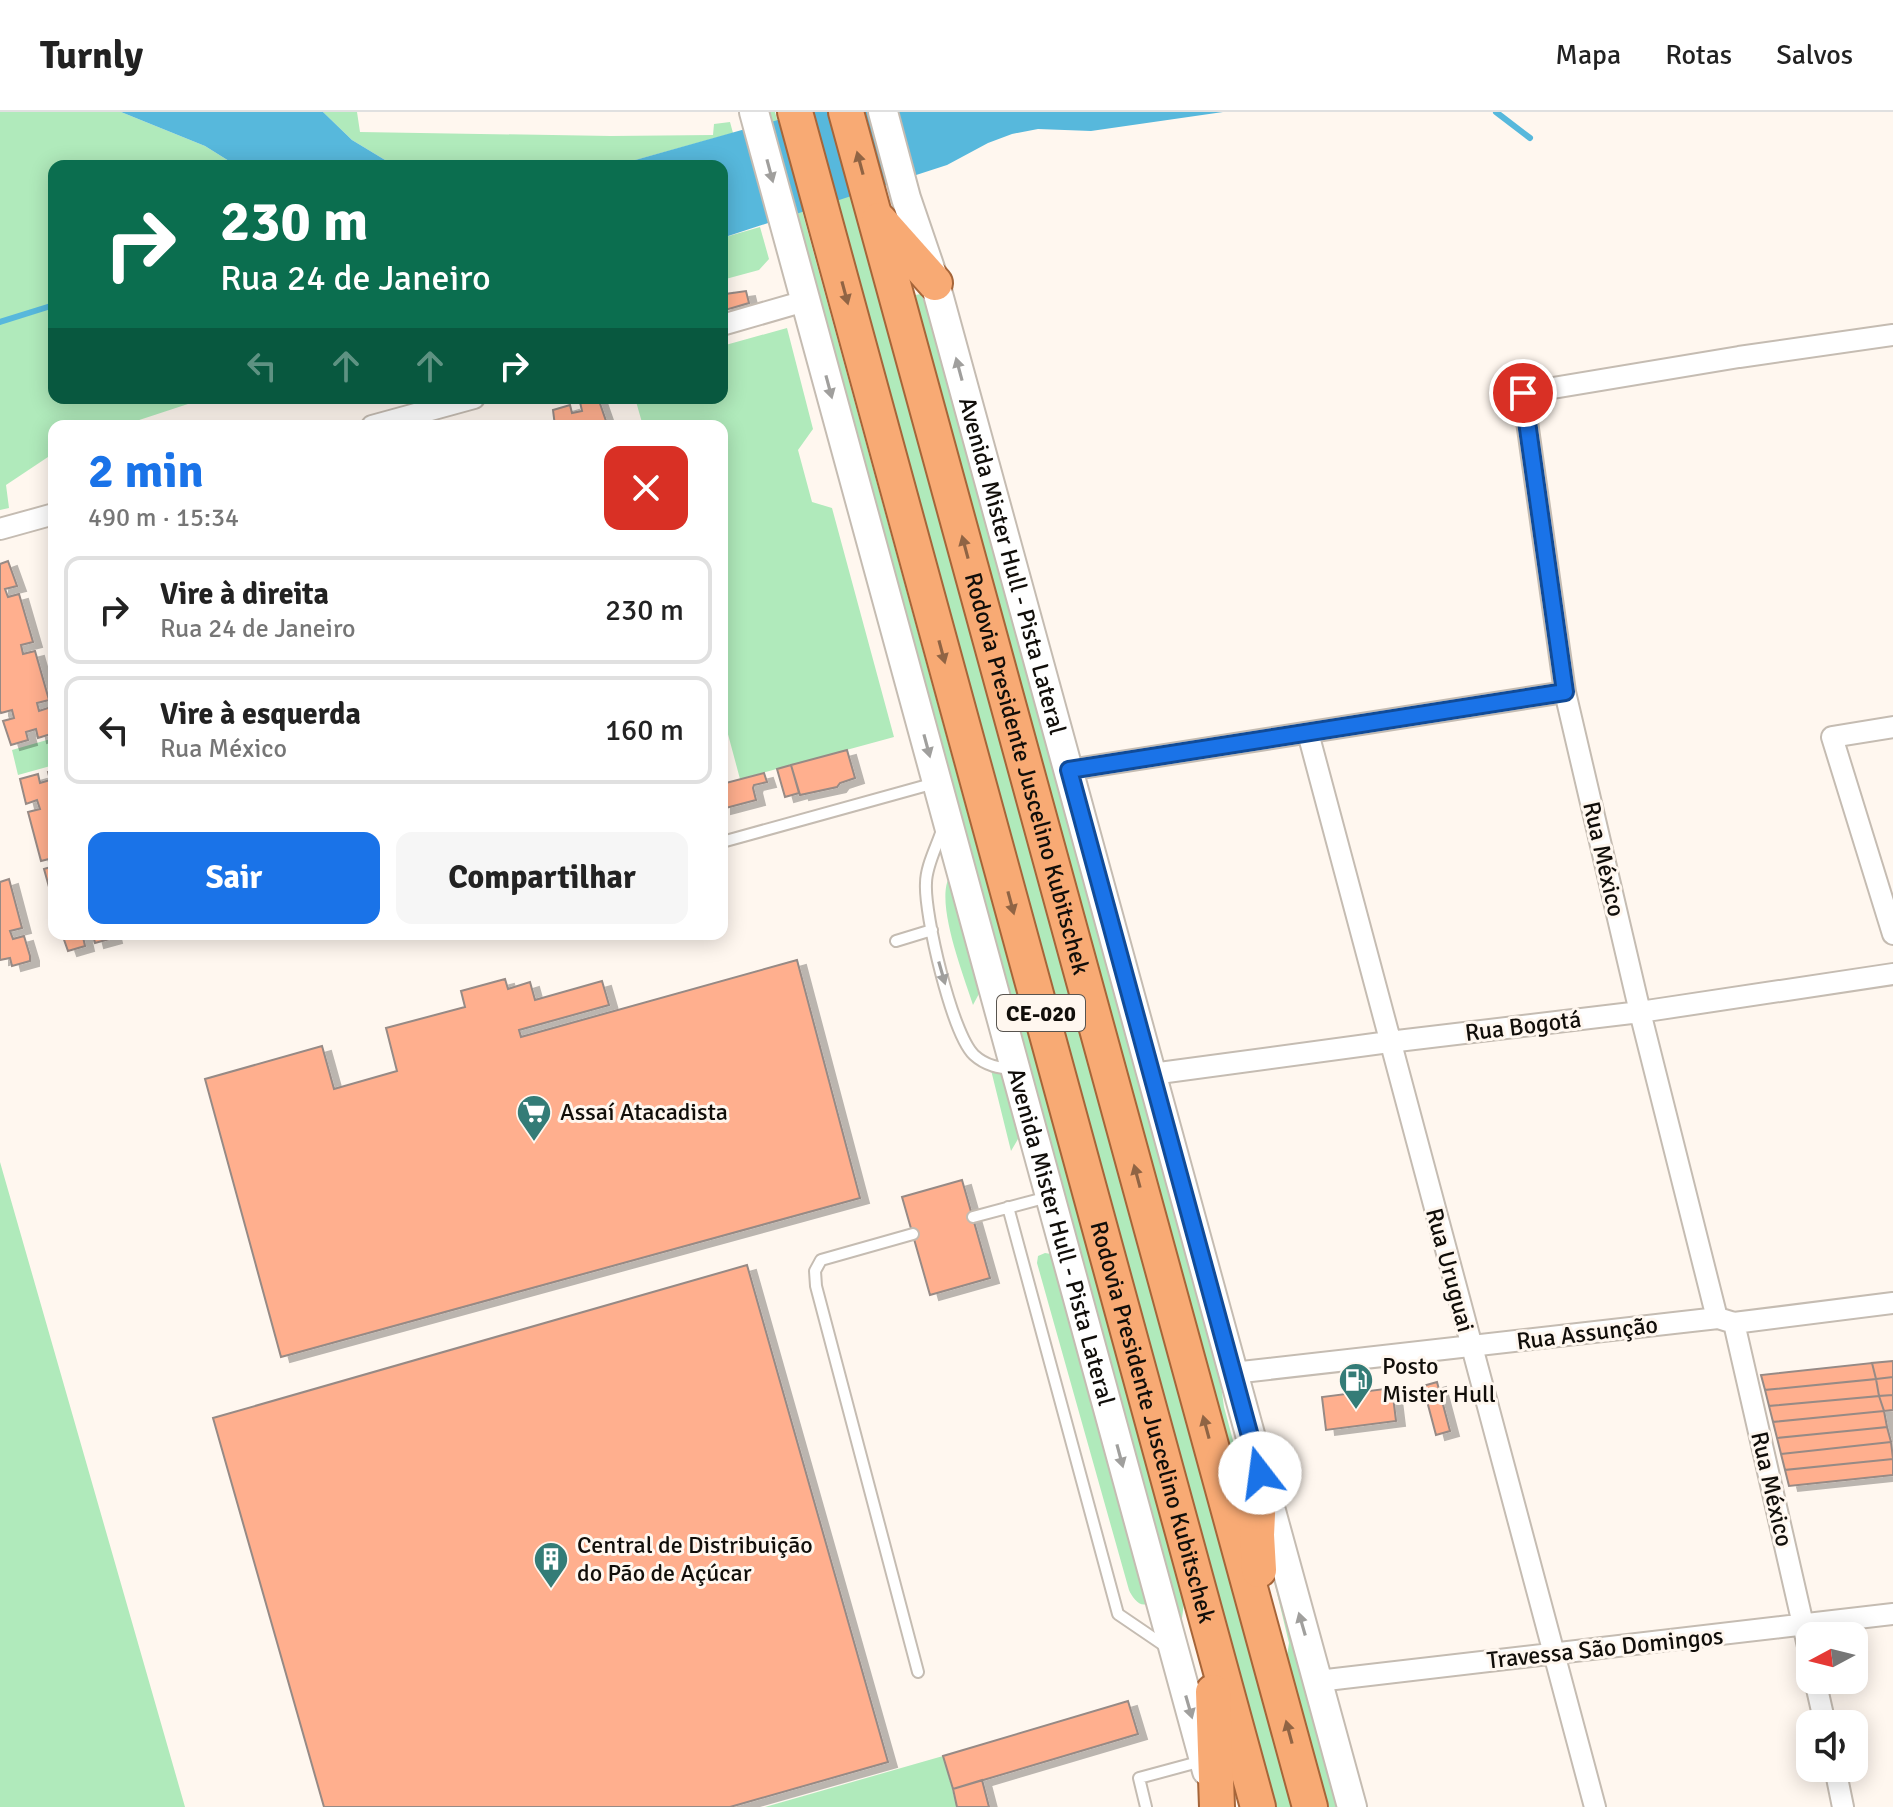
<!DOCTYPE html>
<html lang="pt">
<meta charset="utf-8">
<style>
:root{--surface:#fff;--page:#f6f6f6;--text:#222;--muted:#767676;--line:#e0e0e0;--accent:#1a73e8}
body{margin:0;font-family:Signika,sans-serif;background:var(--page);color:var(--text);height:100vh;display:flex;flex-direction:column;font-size:30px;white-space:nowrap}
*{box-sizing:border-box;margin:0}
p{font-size:26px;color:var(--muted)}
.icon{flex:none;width:44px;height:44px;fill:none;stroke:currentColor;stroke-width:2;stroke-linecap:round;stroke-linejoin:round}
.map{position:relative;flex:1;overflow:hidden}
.side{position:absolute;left:48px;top:308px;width:680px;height:520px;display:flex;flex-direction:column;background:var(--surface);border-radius:16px;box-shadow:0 4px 20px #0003}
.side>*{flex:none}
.guide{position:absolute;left:48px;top:48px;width:680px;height:244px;border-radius:16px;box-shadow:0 4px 20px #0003;background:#0b6e4f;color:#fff;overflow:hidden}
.needle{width:52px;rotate:263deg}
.buttons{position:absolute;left:1796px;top:1510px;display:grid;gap:16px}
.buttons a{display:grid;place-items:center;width:72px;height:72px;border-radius:16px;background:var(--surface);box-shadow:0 4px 20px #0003;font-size:40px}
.pin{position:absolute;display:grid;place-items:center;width:68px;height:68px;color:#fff;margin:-34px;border:4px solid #fff;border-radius:50%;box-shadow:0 2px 8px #0007}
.me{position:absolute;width:88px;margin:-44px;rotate:345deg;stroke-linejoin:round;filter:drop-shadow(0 0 6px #0008)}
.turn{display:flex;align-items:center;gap:28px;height:168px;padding:0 40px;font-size:36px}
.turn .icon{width:104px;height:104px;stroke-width:2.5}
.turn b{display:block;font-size:56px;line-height:68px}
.lanes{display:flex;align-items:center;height:76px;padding:0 40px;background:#0003;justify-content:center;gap:40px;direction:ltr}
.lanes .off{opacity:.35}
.round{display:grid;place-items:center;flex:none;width:84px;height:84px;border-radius:16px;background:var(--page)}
.head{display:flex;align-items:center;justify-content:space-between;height:136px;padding:0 40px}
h1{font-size:48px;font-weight:700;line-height:60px;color:var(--accent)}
.action{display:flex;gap:16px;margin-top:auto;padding:16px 40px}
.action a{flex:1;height:92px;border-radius:16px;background:var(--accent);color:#fff;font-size:32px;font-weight:700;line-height:92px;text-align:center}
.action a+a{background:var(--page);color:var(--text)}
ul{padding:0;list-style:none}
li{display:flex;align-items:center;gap:24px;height:108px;margin:0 16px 12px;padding:0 24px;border:4px solid var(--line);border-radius:16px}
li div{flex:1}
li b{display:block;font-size:30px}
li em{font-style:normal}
header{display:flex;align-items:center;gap:48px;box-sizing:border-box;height:112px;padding:0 40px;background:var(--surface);border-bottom:2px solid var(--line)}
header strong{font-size:38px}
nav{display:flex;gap:44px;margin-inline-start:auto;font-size:28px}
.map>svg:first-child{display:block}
</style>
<header>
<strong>Turnly</strong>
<nav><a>Mapa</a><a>Rotas</a><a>Salvos</a></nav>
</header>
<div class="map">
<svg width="1893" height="1695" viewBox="0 0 1893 1695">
<defs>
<filter id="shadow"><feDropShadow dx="9" dy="5" stdDeviation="0" flood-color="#0004"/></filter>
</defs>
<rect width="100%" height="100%" fill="#fff7ef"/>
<path fill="#b0eabb" d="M0 0H121L205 34 237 54H54V286H217L191 291 121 314H54V341L6 373 9 396 0 398Z
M323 0H357L360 20 611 24 713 23 714 12 730 10 733 21 614 54H395L352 28Z
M764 0H775L1184 1491 1181 1514Z
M813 0H830L1293 1695H1277Z
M760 115 769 147 759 158 722 168V126Z
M927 181 1216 1236 1224 1295 1249 1388 1246 1393 915 183Z
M787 216 813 317 798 338 812 390 832 396 894 625 740 667 722 600V314H643L635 286H722V234Z
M54 626V653L18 663 12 638Z
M950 764 982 876 973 893C964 864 934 789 950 764Z
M991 958H1000L1004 962 1018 1019V1027L1011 1039Z
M0 1050 185 1695H0Z
M1045 1141 1051 1142 1055 1147 1147 1492C1139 1495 1132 1485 1129 1478L1037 1151 1038 1144Z
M1271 1446 1340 1695H1329L1287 1544 1289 1531 1269 1448Z
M943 1644 957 1695H765Z"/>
<path fill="#57b8dc" d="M121 0H323L352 28 395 54H237L205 34Z
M806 0H1223L1091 19 1038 17 1012 22 988 31 947 53 722 126V54H614Z"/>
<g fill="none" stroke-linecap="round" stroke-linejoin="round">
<path stroke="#57b8dc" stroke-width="6" d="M1496 0 1530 26
M0 210 54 193"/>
</g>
<path fill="#ffaf8e" stroke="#978a85" stroke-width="2" filter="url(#shadow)" d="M724 175 725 182 746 179 749 191 722 199Z
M598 286 606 309 595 314H555L553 298 570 293 572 301 582 299 580 290Z
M8 449 17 474 5 477 8 485 19 482 33 530 21 533 23 542 35 539 49 588 37 591 39 599 51 595 54 607V621L38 626 36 617 26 620 28 628 11 633 3 609 14 606 12 598 1 601 0 599V452Z
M847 638 855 666 840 671 837 675 800 683 791 653Z
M791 653 799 681 785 685 777 657Z
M54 658V749L53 746 41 749 28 700 40 697 37 688 26 692 20 667 38 662 40 671 50 668 48 660Z
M764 661 767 670 754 673 753 676 756 688 722 697V672Z
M54 754V793L44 757Z
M9 767 22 816 10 819 13 827 24 824 30 844V849L12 854 10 846 0 848V770Z
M62 822H112L113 826 95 831 93 823 83 825 85 834 68 839Z
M797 848 860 1086 281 1245 205 967 322 934 334 977 397 959 386 916 465 895 461 879 505 867 508 877 530 870 535 888 602 869 609 893 519 918 521 925Z
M962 1068 990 1166 930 1183 902 1085Z
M747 1153 888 1650 730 1695H324L213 1306Z
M1893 1249V1265L1876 1267 1872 1251Z
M1872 1251 1876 1267 1765 1278 1761 1263Z
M1893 1265V1283L1879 1284 1876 1267Z
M1876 1267 1879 1284 1769 1294 1765 1278Z
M1437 1270 1450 1319 1436 1323 1423 1274Z
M1392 1276 1396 1309 1326 1318 1322 1285Z
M1893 1283V1298L1884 1299 1879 1284Z
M1879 1284 1884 1299 1773 1310 1769 1294Z
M1884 1299 1887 1315 1777 1326 1773 1310Z
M1887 1315 1891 1330 1781 1342 1777 1326Z
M1891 1330 1893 1347 1785 1358 1781 1342Z
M1893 1347V1363L1789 1374 1785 1358Z
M1128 1589 1138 1622 953 1677 943 1644Z
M982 1668 989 1695H957L953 1677Z"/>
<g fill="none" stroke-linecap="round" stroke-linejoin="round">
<g stroke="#c5bcb2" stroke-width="14">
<path id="service" d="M942 718C937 734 926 754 926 771 924 802 952 922 974 943 986 954 999 956 1014 957
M722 730 935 671
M896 829 932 818
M1008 1095 1118 1502 1165 1534
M973 1105 1048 1085
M913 1122 821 1148 815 1159 816 1174 918 1560
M1146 1695 1139 1666 1202 1649"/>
</g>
<g stroke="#c5bcb2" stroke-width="24">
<path id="minor" d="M722 213 805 189
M372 314 474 286
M0 417 54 402
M1893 615 1832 625 1893 822
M1308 621 1595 1695
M1069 658 1565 580
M1152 962 1389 930 1640 900 1893 862
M1717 1206 1640 900 1565 580 1523 281 1739 245 1893 223
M1734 1211 1810 1543
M1233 1261 1718 1206 1734 1211 1893 1191
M1815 1568 1825 1612
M1318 1569 1893 1502
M1835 1656 1843 1695"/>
</g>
<g stroke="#c5bcb2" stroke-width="32">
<g id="secondary">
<path id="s1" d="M754 0 1207 1659"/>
<path id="s2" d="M883 0 906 86 935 171 1352 1695"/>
</g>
</g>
<g stroke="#a66539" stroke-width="38">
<g id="trunk">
<path id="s3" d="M795 0 1258 1695"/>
<path id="s4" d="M846 0 1310 1695"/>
<path d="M879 108 935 171"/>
<path d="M1259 1458 1257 1423 1260 1361"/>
<path d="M1213 1580 1217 1695"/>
</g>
</g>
<use href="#service" stroke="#fff" stroke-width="10"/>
<use href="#minor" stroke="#fff" stroke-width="20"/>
<use href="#secondary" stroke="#fff" stroke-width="28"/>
<use href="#trunk" stroke="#f8aa74" stroke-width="34"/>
</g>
<defs><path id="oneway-solid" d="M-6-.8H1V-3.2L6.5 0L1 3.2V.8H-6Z" transform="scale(2)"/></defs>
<g fill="#906444">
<use href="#oneway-solid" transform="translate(860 51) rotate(-105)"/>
<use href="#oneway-solid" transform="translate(845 181) rotate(75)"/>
<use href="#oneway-solid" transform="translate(965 435) rotate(-105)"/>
<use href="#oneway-solid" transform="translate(942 540) rotate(75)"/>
<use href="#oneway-solid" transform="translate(1011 791) rotate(75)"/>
<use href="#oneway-solid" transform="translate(1137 1064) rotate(-105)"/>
<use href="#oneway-solid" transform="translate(1206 1315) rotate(-105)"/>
<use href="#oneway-solid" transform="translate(1289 1620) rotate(-105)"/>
</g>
<g fill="#a09f9d">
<use href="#oneway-solid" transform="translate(770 59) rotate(75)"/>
<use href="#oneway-solid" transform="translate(959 257) rotate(-105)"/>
<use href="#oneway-solid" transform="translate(829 275) rotate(75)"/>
<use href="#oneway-solid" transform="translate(927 634) rotate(75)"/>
<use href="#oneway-solid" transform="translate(942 861) rotate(74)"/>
<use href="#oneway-solid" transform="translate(1120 1344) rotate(75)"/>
<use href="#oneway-solid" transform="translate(1302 1512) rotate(-106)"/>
<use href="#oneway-solid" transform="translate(1189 1595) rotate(74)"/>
</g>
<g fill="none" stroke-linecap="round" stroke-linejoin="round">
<g stroke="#114b97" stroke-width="20">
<path id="route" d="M1260 1361 1069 658 1565 580 1523 281"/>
</g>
<use href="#route" stroke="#1a73e8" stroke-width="14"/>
</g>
<defs>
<g id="supermarket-pin" transform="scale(1.8)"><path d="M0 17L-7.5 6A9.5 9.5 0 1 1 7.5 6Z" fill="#347c77" stroke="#fff7ef"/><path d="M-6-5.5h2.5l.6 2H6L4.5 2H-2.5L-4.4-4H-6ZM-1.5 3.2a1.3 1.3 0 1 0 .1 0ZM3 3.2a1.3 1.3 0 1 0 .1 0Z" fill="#fff"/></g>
<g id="fuel-pin" transform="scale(1.8)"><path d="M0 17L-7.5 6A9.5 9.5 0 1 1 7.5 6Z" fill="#347c77" stroke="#fff7ef"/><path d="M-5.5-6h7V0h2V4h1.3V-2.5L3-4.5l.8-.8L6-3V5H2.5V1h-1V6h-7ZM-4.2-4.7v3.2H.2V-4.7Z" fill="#fff"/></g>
<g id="building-pin" transform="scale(1.8)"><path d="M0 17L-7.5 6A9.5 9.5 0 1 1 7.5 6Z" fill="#347c77" stroke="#fff7ef"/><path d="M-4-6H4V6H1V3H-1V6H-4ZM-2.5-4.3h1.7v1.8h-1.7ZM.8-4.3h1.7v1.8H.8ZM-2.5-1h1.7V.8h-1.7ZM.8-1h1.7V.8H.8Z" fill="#fff"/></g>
</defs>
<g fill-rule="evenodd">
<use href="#supermarket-pin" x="534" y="1000"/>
<use href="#fuel-pin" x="1356" y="1268"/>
<use href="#building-pin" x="551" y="1447"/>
</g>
<g text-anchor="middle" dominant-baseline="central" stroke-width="6" stroke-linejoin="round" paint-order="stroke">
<rect fill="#fff7ef" stroke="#58544f" stroke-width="2" x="997" y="883" width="88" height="36" rx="6"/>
<g font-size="22" font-weight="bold" fill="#110e0a">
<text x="1041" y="901">CE-020</text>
</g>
<g font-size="24" fill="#110e0a" stroke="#fff7ef">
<text stroke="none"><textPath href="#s2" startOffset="472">Avenida Mister Hull - Pista Lateral</textPath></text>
<text stroke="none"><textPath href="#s4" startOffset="686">Rodovia Presidente Juscelino Kubitschek</textPath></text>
<text transform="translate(1604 747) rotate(77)">Rua México</text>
<text transform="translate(1523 914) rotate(-7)">Rua Bogotá</text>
<text stroke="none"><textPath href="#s1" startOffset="1166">Avenida Mister Hull - Pista Lateral</textPath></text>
<text transform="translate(1450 1158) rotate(75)">Rua Uruguai</text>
<text transform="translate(1587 1221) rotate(-7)">Rua Assunção</text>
<text stroke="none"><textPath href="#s3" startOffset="1358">Rodovia Presidente Juscelino Kubitschek</textPath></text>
<text transform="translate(1772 1377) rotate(77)">Rua México</text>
<text transform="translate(1605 1536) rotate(-6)">Travessa São Domingos</text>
</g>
<g font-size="24" fill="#110e0a" stroke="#fff7ef" text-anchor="start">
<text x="560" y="1000">Assaí Atacadista</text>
<text x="1382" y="1254">Posto<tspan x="1382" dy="28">Mister Hull</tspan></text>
<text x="577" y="1433">Central de Distribuição<tspan x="577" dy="28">do Pão de Açúcar</tspan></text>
</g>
</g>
</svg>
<div class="buttons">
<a><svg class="needle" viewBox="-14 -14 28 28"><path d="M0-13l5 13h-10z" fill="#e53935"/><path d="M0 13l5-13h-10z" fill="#767676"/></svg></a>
<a><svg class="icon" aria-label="sound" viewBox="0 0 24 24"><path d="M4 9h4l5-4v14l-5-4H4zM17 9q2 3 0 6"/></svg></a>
</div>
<div class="pin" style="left:1523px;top:281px;background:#d93025"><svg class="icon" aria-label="arrive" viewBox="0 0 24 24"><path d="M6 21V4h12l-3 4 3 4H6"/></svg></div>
<svg class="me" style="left:1260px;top:1361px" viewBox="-20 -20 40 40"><circle r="19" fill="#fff"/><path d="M0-13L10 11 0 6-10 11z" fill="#1a73e8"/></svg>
<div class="guide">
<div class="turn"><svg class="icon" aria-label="right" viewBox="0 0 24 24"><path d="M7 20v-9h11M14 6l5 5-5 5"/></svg><div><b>230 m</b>Rua 24 de Janeiro</div></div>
<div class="lanes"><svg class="icon off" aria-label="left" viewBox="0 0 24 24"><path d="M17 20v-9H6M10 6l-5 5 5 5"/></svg><svg class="icon off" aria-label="ahead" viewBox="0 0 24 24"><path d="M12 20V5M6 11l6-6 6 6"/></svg><svg class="icon off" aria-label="ahead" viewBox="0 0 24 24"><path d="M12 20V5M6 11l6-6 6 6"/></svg><svg class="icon" aria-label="right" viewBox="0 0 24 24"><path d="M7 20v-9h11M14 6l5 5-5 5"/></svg></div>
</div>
<section class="side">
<div class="head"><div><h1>2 min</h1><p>490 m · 15:34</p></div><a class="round" style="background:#d93025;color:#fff"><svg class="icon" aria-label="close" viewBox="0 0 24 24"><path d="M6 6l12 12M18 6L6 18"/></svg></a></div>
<ul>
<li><svg class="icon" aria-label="right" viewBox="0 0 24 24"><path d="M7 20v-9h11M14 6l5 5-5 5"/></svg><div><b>Vire à direita</b><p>Rua 24 de Janeiro</p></div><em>230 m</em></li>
<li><svg class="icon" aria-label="left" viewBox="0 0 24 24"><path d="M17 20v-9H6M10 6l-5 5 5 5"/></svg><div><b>Vire à esquerda</b><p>Rua México</p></div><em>160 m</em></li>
</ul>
<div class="action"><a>Sair</a><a>Compartilhar</a></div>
</section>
</div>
